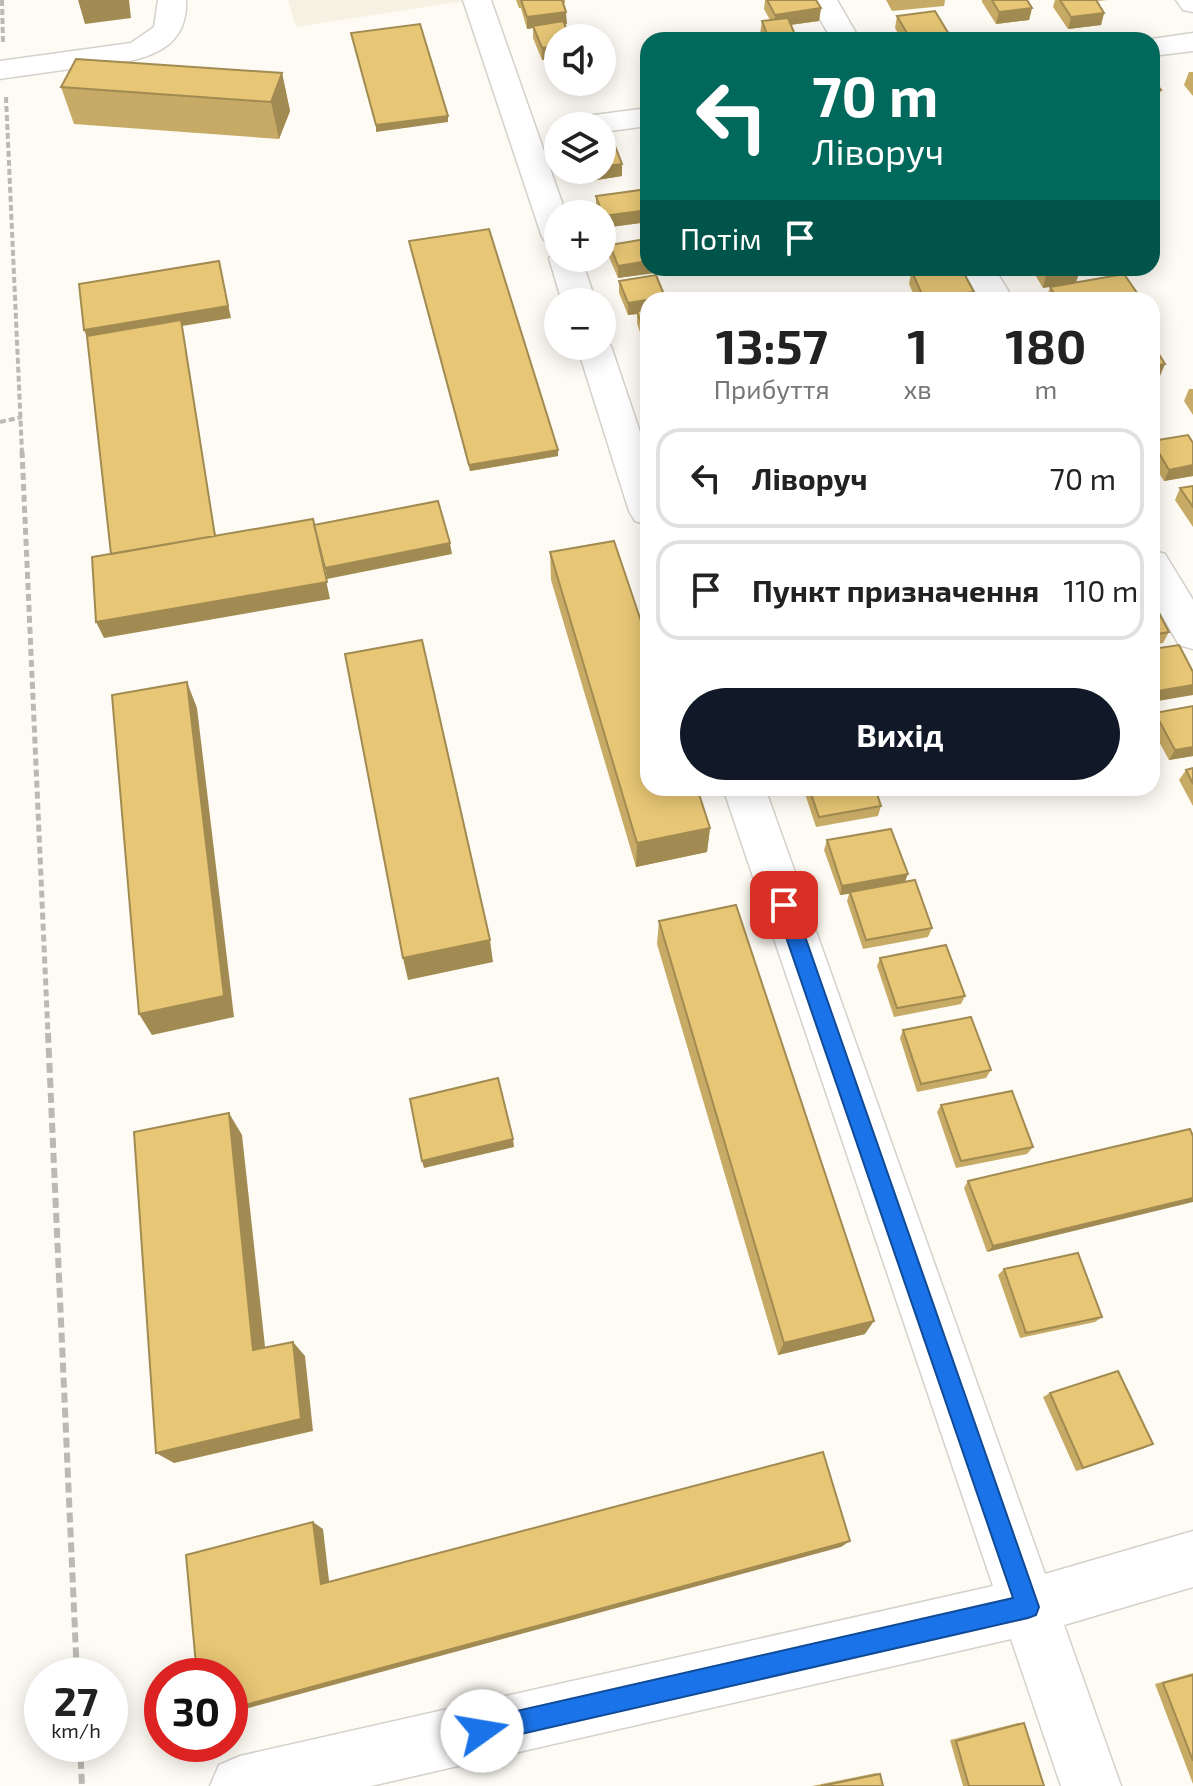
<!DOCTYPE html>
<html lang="uk">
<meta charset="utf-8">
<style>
:root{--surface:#fff;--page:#f6f6f6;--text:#222;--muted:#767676;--line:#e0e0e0;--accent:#111827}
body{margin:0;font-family:"Exo 2",sans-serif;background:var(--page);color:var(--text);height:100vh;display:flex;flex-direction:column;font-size:30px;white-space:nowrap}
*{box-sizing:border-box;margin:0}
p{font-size:26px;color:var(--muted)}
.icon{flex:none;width:44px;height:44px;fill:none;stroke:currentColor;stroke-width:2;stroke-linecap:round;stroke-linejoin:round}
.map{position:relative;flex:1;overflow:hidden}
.side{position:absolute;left:640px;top:292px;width:520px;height:504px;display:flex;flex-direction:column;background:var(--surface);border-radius:24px;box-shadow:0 4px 20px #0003}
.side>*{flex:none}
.guide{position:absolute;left:640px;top:32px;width:520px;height:244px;border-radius:24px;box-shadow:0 4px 20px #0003;background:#00695c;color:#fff;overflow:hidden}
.buttons{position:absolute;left:544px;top:24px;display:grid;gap:16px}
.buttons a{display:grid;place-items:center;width:72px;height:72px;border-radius:50%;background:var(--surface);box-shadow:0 4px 20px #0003;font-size:40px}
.speed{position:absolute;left:24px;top:1658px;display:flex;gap:16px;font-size:40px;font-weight:700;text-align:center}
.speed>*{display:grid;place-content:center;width:104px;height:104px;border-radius:50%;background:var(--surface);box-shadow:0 4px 20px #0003;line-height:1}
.speed small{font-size:20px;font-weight:400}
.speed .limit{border:12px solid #d22;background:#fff;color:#111}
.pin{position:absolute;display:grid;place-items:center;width:68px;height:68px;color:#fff;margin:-34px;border-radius:16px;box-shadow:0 4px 12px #0006}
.me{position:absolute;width:88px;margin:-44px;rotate:77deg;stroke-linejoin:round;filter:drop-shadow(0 0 6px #0008)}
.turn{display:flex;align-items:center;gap:28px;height:168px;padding:0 40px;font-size:36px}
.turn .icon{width:104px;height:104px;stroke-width:2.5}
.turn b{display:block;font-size:56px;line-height:68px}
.then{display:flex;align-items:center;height:76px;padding:0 40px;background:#0003;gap:16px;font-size:30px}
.eta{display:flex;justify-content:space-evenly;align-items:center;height:136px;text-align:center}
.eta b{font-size:48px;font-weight:700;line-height:56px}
.button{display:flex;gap:16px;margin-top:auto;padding:16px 40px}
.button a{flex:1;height:92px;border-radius:48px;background:var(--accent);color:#fff;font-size:32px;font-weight:700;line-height:92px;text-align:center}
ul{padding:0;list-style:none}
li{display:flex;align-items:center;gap:24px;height:100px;margin:0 16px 12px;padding:0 24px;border:4px solid var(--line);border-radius:24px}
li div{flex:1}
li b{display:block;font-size:30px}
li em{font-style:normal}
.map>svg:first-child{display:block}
</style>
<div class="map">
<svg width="1193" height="1786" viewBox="0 0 1193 1786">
<rect width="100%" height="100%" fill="#fefbf4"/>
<path fill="#f7f1e3" d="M288 0H464V1L296 27Z"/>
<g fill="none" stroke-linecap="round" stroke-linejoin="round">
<g stroke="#d4d1ca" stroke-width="3">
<path id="minor" d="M158 0H186C189 61 124 62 80 68 53 71 27 75 0 79V61L131 43 154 27Z
M463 0H491L566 214H558V247L547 244 542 237Z
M809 0H837L860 40H832Z
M1176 0H1193V12L1183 10Z
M1193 33V51L1152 56V40H1145Z
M648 108V126L602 132V126H564L568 120 579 117Z
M558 249V258H581L596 302H562L549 258Z
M962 268H994L1014 300H980Z
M602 337 611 346 648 456V525L635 521 629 511 577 346H602Z
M1152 550 1165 554 1193 600V649L1179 645 1152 598Z
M723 788H765L1045 1574 1193 1531V1587L1064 1625 1121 1786H1061L1011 1639 371 1786H210L219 1765 240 1756 993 1586Z"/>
</g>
<path stroke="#bcb9b4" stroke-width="4" stroke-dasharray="6 3" stroke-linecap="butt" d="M2 0 3 43
M6 97 22 453
M0 422 22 417"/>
<path stroke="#bcb9b4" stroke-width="5" stroke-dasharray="7 4" stroke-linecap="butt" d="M22 451 48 1035"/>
<path stroke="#bcb9b4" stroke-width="6" stroke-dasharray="10 5" stroke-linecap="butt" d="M48 1033 77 1676
M80 1744 82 1786"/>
<use href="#minor" fill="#fff" fill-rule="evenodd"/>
</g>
<path fill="#c7aa65" d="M516 0H565V3H563L567 24H565L558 38V58L542 60 533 38V28L527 29 521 8H519Z
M765 0H816L821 8 819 21 790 25 796 37 795 40H763L760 34 762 21 770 20 764 9Z
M886 0H945L944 6 892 11Z
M982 0H1027L1032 8 1029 20 996 24 982 2Z
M1055 0H1108L1097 1 1104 13 1101 25 1068 29 1053 7Z
M897 16 949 40H902L895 28Z
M1189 72H1193V96L1184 85Z
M282 73 290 111 279 139 74 124 61 87Z
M579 170H602L622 176 584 182Z
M648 189V222L603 228 602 214H598L596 208V196Z
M409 241 558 450V456L470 471Z
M610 245 648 268H654V273L618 278 609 257Z
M902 268H961L974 292 972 300H974H916L909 284 911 273 905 274Z
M1031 268H1078L1080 270 1076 282 1043 288Z
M619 281 648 300V351H646L637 323V314L628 315 619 293Z
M1050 287 1142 300H1046Z
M1189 389H1193V415L1184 401Z
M1152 441 1193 443V476L1164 481 1152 462Z
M1193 486V527L1175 500 1180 488Z
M550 552 710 828 707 852 636 867 551 580Z
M1152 600 1169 632 1163 643 1152 645Z
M1155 713 1193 756 1169 760 1152 729V719Z
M1193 768V806L1179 780 1186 770Z
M803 788H875L881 806 878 816 816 827Z
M827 840 905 882 932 928 928 937 863 949 847 901 849 894 840 895 824 850Z
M659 921 865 1334 778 1355 657 944Z
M880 958 965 996 961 1004 894 1017 877 966Z
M903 1030 991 1070 986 1078 917 1092 900 1038Z
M941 1105 1033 1147 1027 1154 956 1168 937 1112Z
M1193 1136 987 1252 964 1188 968 1181Z
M1004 1269 1102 1317 1095 1322 1020 1338 998 1275Z
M1050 1393 1153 1444 1076 1471 1043 1397Z
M1193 1673V1784L1155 1684Z
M1018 1723H1024L1044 1786H963L950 1740Z
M876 1773 880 1774 883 1786H812Z"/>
<path fill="#a28b52" d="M78 0H129L131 18 85 24Z
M821 8 819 21 774 27 775 15Z
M1032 8 1029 20 996 24 999 12Z
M566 12 567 24 534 28 533 26V28L527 29V17Z
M1104 13 1101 25 1068 29 1071 17Z
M950 36 949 40H916Z
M558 45V58L542 60V48Z
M608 57V69L602 70V58Z
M282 73 290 111 279 139 271 102Z
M1161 90 1157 103 1152 104V92Z
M448 116V122L376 132V125Z
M622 164V176L584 182V170H602V167Z
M648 210V222L603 228V216Z
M219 261 231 318 182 326 218 553 89 342 84 330Z
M648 261V268H654V273L618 278V266Z
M906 268H944L905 274Z
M1080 270 1076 282 1043 288 1046 275Z
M665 297 664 300H648V312L637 311V314L628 315V303Z
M1165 364 1160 376 1152 378V366Z
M558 450V456L470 471 469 465Z
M1193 465V476L1164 481 1169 470Z
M313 519 330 599 104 638 96 622Z
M450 543 452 554 327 579 325 568Z
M187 682 197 708 234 1017 152 1035 139 1014Z
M1193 685V695L1152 702V692Z
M1193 747V756L1169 760 1175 750Z
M710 828 707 852 636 867 637 843Z
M908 874 904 884 840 895 842 886Z
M490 940 493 962 408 980 403 958Z
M229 1113 242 1135 267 1365 253 1350Z
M513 1139 514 1147 424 1168 422 1161Z
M1193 1198V1202L987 1252 993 1246Z
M874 1321 865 1334 778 1355 784 1343Z
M293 1342 305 1356 313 1431 174 1463 156 1453Z
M1153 1444 1145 1448 1076 1471 1083 1468Z
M313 1522 323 1529 330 1589 321 1584Z
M850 1541 841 1547 230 1713V1709Z"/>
<path fill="#e7c675" stroke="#a28b52" stroke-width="2" d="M521 0H562L566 12 527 17Z
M767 0H816L821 8 775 15Z
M992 0H1027L1032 8 999 12Z
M1060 0H1096L1104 13 1071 17Z
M935 11 950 36 911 40 897 16Z
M788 18 796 37 769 39 762 21Z
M563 21 571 38H558V45L542 48 533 26Z
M420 24 448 116 376 125 351 33Z
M602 42 608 57 602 58Z
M76 59 282 73 271 102 61 87Z
M1152 79 1161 90 1152 92Z
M615 146 622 164 602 167V148Z
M648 189V210L603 216 596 196Z
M489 229 558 450 469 465 409 241Z
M645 239 648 246V261L618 266 610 245Z
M219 261 228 306 84 330 79 284Z
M942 268H961L974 292 924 299 912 272Z
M1042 268H1078L1080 270 1046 275Z
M1124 274 1142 300H1058L1050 287Z
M656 275 665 297 628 303 619 281Z
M648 310V339H646L637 311Z
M181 320 215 536 111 554 87 336Z
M1152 343 1165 364 1152 366Z
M1188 435 1193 443V465L1169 470 1152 441Z
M1193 486V507L1180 488Z
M438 501 450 543 325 568 314 525Z
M313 519 327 582 96 622 92 557Z
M614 541 648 642V788H697L710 828 637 843 550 552Z
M1152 600 1169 632 1152 635Z
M422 640 490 940 403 958 345 654Z
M1179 645 1193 672V685L1152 692V649Z
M187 682 224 996 139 1014 112 695Z
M1193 706V747L1175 750 1155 713Z
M1193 768V784L1186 770Z
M809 788H875L881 806 819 817Z
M891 829 908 874 842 886 827 840Z
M915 880 932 928 866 940 850 892Z
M736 905 874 1321 784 1343 659 921Z
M946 945 965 996 897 1008 880 958Z
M971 1017 991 1070 921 1084 903 1030Z
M498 1078 513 1139 422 1161 410 1099Z
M1012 1091 1033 1147 961 1161 941 1105Z
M229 1113 253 1350 293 1342 301 1419 156 1453 134 1132Z
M1190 1129 1193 1136V1198L993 1246 968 1181Z
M1078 1253 1102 1317 1026 1333 1004 1269Z
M1118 1371 1153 1444 1083 1468 1050 1393Z
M823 1452 850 1541 230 1709V1676H197L186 1555 313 1522 321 1584Z
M1193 1675V1761L1163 1683Z
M1024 1723 1044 1786H969L956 1741Z
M880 1774 883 1786H821Z"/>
<path fill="#1a73e8" stroke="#114b97" stroke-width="2" d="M784 897 791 899 794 905 1039 1607 1036 1615 1028 1618 482 1743 474 1739 470 1731 474 1722 482 1719 1013 1598 775 905 778 899Z"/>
</svg>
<div class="buttons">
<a><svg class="icon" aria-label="sound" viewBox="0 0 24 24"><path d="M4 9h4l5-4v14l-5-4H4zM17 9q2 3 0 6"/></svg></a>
<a><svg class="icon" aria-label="layers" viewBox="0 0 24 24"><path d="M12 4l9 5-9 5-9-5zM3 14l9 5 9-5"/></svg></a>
<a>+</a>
<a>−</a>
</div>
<div class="speed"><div>27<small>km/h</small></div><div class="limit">30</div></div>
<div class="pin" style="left:784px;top:905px;background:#d93025"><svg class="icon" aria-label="arrive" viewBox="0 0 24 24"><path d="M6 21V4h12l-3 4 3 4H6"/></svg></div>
<svg class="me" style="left:482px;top:1731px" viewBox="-20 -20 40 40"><circle r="19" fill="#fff"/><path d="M0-13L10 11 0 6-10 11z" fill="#1a73e8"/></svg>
<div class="guide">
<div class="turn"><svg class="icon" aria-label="left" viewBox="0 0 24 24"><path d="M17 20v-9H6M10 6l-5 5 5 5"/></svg><div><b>70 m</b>Ліворуч</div></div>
<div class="then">Потім<svg class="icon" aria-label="arrive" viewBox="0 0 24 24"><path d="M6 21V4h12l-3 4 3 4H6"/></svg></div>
</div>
<section class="side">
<div class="eta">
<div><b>13:57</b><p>Прибуття</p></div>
<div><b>1</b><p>хв</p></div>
<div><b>180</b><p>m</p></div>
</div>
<ul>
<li><svg class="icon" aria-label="left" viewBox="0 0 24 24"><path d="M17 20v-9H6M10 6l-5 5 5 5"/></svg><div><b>Ліворуч</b></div><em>70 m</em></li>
<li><svg class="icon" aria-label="arrive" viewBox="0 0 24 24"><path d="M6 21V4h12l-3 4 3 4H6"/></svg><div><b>Пункт призначення</b></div><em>110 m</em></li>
</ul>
<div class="button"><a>Вихід</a></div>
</section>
</div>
